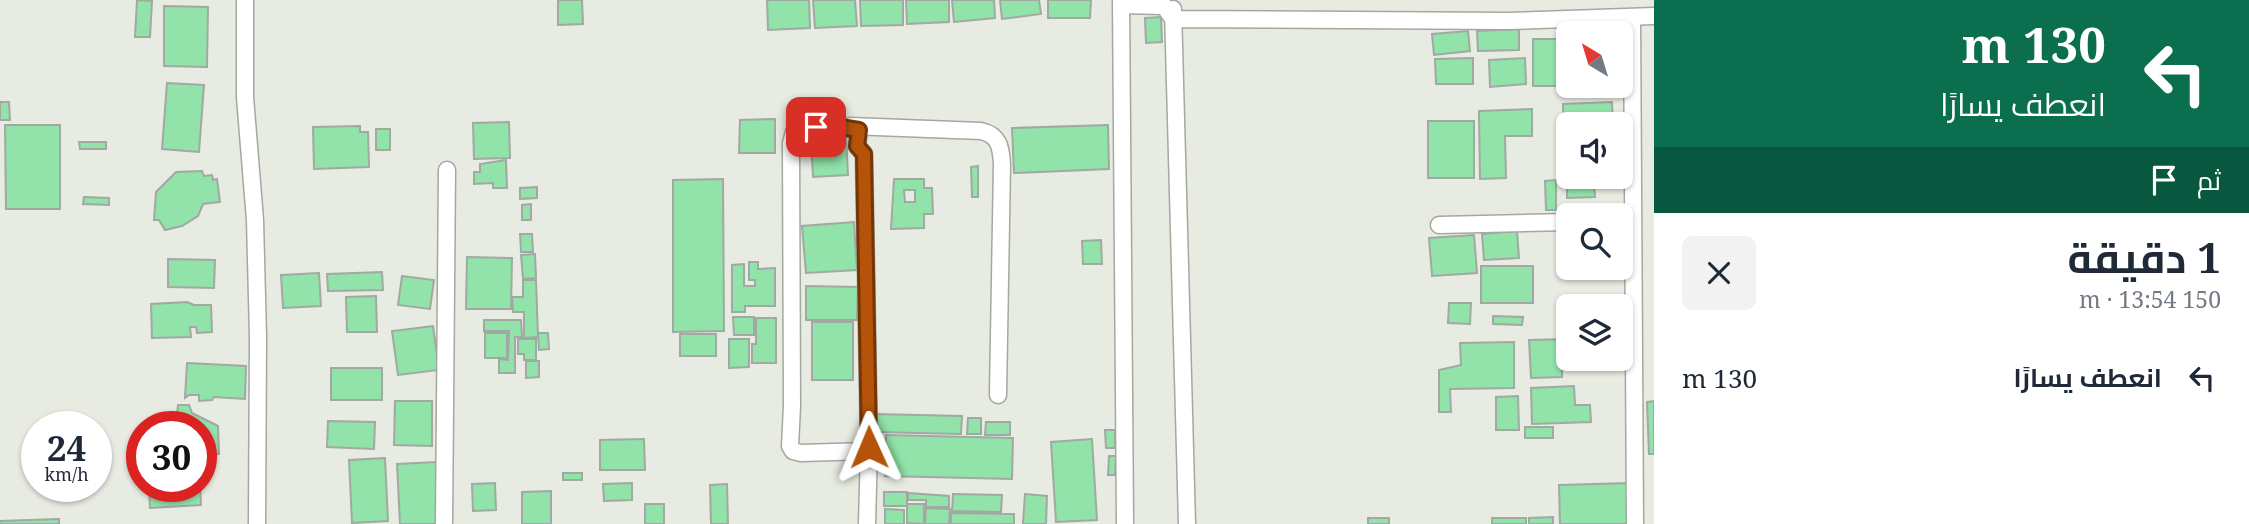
<!DOCTYPE html>
<html lang="ar">
<meta charset="utf-8">
<style>
:root{--surface:#fff;--page:#f2f2f3;--text:#1f2937;--muted:#747a83}
body{margin:0;font-family:"Noto Serif",Cairo,serif;background:var(--page);color:var(--text);direction:rtl;height:100vh;display:flex;flex-direction:column;font-size:26px;white-space:nowrap}
*{box-sizing:border-box;margin:0}
p{font-size:23px;color:var(--muted)}
.icon{flex:none;width:38px;height:38px;fill:none;stroke:currentColor;stroke-width:2;stroke-linecap:round;stroke-linejoin:round}
.map{position:relative;flex:1;overflow:hidden;direction:ltr}
.side{display:flex;flex-direction:column;background:var(--surface);width:595px}
.side>*{flex:none}
.banner{background:#0b6e4f;color:#fff;overflow:hidden}
.needle{width:46px;rotate:322deg}
.tools{position:absolute;left:1556px;top:21px;display:grid;gap:14px}
.tools a{display:grid;place-items:center;width:77px;height:77px;border-radius:10px;background:var(--surface);box-shadow:0 2px 5px #0004;font-size:35px}
.speed{position:absolute;left:21px;top:411px;display:flex;gap:14px;font-size:35px;font-weight:700;text-align:center}
.speed>*{display:grid;place-content:center;width:91px;height:91px;border-radius:50%;background:var(--surface);box-shadow:0 2px 5px #0004;line-height:1}
.speed small{font-size:18px;font-weight:400}
.speed .limit{border:10px solid #d22;background:#fff;color:#111}
.pin{position:absolute;display:grid;place-items:center;width:60px;height:60px;color:#fff;margin:-30px;border-radius:14px;box-shadow:0 4px 10px #0006}
.me{position:absolute;width:77px;margin:-38px;rotate:359deg;stroke-linejoin:round;filter:drop-shadow(0 0 5px #0008)}
.turn{display:flex;align-items:center;gap:24px;height:147px;padding:0 28px;font-size:32px}
.turn .icon{width:91px;height:91px;stroke-width:2.5}
.turn b{display:block;font-size:49px;line-height:60px}
.then{display:flex;align-items:center;height:66px;padding:0 28px;background:#0003;gap:14px;font-size:26px}
.round{display:grid;place-items:center;flex:none;width:74px;height:74px;border-radius:10px;background:var(--page)}
.summary{display:flex;align-items:center;justify-content:space-between;height:119px;padding:0 28px}
h1{font-size:42px;font-weight:700;line-height:52px}
ul{padding:0;list-style:none}
li{display:flex;align-items:center;gap:21px;height:91px;padding:0 28px}
li div{flex:1}
li b{display:block;font-size:26px}
li em{font-style:normal}
main{display:flex;flex:1;min-height:0}
.map>svg:first-child{display:block}
</style>
<main>
<section class="side">
<div class="banner">
<div class="turn"><svg class="icon" aria-label="left" viewBox="0 0 24 24"><path d="M17 20v-9H6M10 6l-5 5 5 5"/></svg><div><b>130 m</b>انعطف يسارًا</div></div>
<div class="then">ثم<svg class="icon" aria-label="arrive" viewBox="0 0 24 24"><path d="M6 21V4h12l-3 4 3 4H6"/></svg></div>
</div>
<div class="summary"><div><h1>1 دقيقة</h1><p>150 m · 13:54</p></div><a class="round"><svg class="icon" aria-label="close" viewBox="0 0 24 24"><path d="M6 6l12 12M18 6L6 18"/></svg></a></div>
<ul>
<li><svg class="icon" aria-label="left" viewBox="0 0 24 24"><path d="M17 20v-9H6M10 6l-5 5 5 5"/></svg><div><b>انعطف يسارًا</b></div><em>130 m</em></li>
</ul>
</section>
<div class="map">
<svg width="1654" height="524" viewBox="0 0 1654 524">
<rect width="100%" height="100%" fill="#e7ebe1"/>
<path fill="#91e3aa" stroke="#a0a9a2" stroke-width="2" fill-rule="evenodd" d="M137 0 152 1 150 37H135Z
M558 0H582L583 24 558 25Z
M767 0H809L810 28 768 30Z
M813 0H855L857 26 815 28Z
M860 0H903V25L861 26Z
M906 0H949V22L907 24Z
M952 0H994L995 18 954 22Z
M1000 0H1039L1041 14 1002 19Z
M1048 0H1091L1090 18H1048Z
M164 6 208 7 207 67 164 66Z
M1161 17 1162 42 1146 43 1145 18Z
M1519 29V50L1478 51 1477 31Z
M1468 31 1470 51 1434 55 1432 34Z
M1533 39H1565V86H1533Z
M1473 58V84H1436L1435 59Z
M1525 58 1526 84 1490 87 1489 60Z
M167 83 204 85 199 152 162 149Z
M0 102H9L10 120H0Z
M1612 102 1613 124H1568V146H1564L1563 104Z
M1532 109V136H1505L1506 178 1480 179 1479 111Z
M775 119V153H739L740 120Z
M1428 121H1474V178H1428Z
M509 122 510 158 474 159 473 123Z
M5 125H60V209H6Z
M1108 125 1109 169 1014 173 1012 128Z
M360 126V132H368L369 167 314 169 313 127Z
M376 129H390V150H376Z
M846 135 848 175 813 177 811 137Z
M79 142H106V149H80Z
M506 160 507 188H493V183L474 184V172H480V164Z
M978 166V197H972L971 167Z
M202 171 204 176 212 175 213 180 217 179 220 202 203 204 198 216 182 226 165 230 159 220H154L156 192 176 172Z
M723 179 724 331 673 332V180Z
M894 179H924V188H932L933 214H924V228L891 229ZM904 190H915V202H905Z
M1556 180V210H1546L1545 181Z
M1594 182 1595 197 1567 198V183Z
M537 187V198L520 199V188Z
M84 197 109 198V205L83 204Z
M531 204V220H522V205Z
M854 222 857 270 806 273 802 226Z
M1517 231 1519 258 1484 260 1482 234Z
M520 234H532L533 252H521Z
M1474 235 1477 273 1432 276 1429 238Z
M1101 240 1102 264H1083L1082 241Z
M535 254 536 278 523 279 521 255Z
M467 257 512 258 511 309H466Z
M168 259 215 260 214 288 168 287Z
M749 262H758V269L775 268V306H745V312H732V265L744 264V286H755V280H749Z
M1481 266H1533V303H1481Z
M382 272 383 290 328 291 327 274Z
M319 273 321 306 283 308 281 275Z
M402 276 434 280 430 309 398 305Z
M523 280H536L538 337 524 338V312H513L512 297H523Z
M806 286 858 287 857 320H806Z
M376 296 377 332H347L346 297Z
M187 302 194 305H211L212 332 197 333 196 327H190L191 337 152 338 151 304Z
M1449 303H1471L1470 324 1448 323Z
M1493 316 1523 317 1522 325 1493 324Z
M733 317H754V335H734Z
M756 318H776V363H752V344H756Z
M484 320H521L522 337H515V373H499V359L508 360 509 331H484Z
M812 322H853V380H812Z
M433 326 439 370 398 375 392 331Z
M485 333H507V358H485Z
M538 333H548L549 349 539 350Z
M680 334H716V356H680Z
M518 339H536V360H524V354H518Z
M729 339H749V367L729 368Z
M1568 339 1566 369 1562 370V377L1531 378 1529 340Z
M1514 342V388L1450 389 1451 412H1439V370L1461 365 1460 343Z
M526 361H539V377L526 378Z
M187 363 246 366 245 399 214 397 212 400 199 401V395H189L185 398Z
M331 368H382V400H331Z
M1574 386 1575 405H1590L1591 422 1532 424 1531 388Z
M1518 396 1519 430H1496V397Z
M395 401H432V446L394 445Z
M1654 401V454H1649L1647 402Z
M178 405H189L192 413 218 426 219 454H201V427H159V414H177Z
M875 414 962 416 961 434 875 432Z
M968 418H981V434H967Z
M328 421 375 422 374 449 327 447Z
M986 422H1010V435H985Z
M1525 427H1553V438H1525Z
M1105 430H1115V448H1106Z
M886 435 1013 438 1012 479 885 476Z
M644 439 645 470H600V440Z
M1092 439 1097 520 1056 522 1051 442Z
M1109 456H1116L1115 475H1108Z
M385 458 388 521 352 523 349 460Z
M436 462 440 524H400L397 464Z
M563 473H582V480H563Z
M495 483 496 510 473 511 472 484Z
M632 483V500L604 501 603 484Z
M1630 483 1631 524H1560L1559 485Z
M727 484 728 524H711L710 485Z
M149 486H200L201 505 150 508Z
M551 491V524H522V492Z
M884 492H907V506H884Z
M908 493 949 496V507H926V500H908Z
M953 494 1002 495 1001 512 952 511Z
M1025 494 1047 496 1046 524H1023Z
M645 504H664V524H645Z
M907 504H924V524L907 523Z
M926 508 950 509 949 524H925Z
M885 509 904 510V524H885Z
M951 513 1014 514V524H951Z
M1553 517V524H1529V518Z
M1368 518H1389V524H1368Z
M1492 518H1526V524H1492Z
M59 519V524H0V521Z"/>
<g fill="none" stroke-linecap="round" stroke-linejoin="round">
<g stroke="#a4a99f" stroke-width="19">
<path id="minor" d="M245 0V97L255 220 258 337 257 524
M1121 0 1125 524
M1121 5 1164 6 1173 19 1509 21 1654 16
M1173 9 1187 524
M1632 17 1635 524
M850 126 981 131C999 135 1001 147 1002 164L998 395
M1439 225 1568 222
M444 524 447 170
M867 524 869 447 864 154 857 146 859 130 833 126 798 127 794 132 791 143 792 406 790 446 793 451 801 453 868 451"/>
</g>
<use href="#minor" stroke="#fff" stroke-width="16"/>
</g>
<g fill="none" stroke-linecap="round" stroke-linejoin="round">
<g stroke="#753606" stroke-width="18">
<path id="route" d="M816 127 834 126 859 130 857 146 864 154 869 447"/>
</g>
<use href="#route" stroke="#b45309" stroke-width="12"/>
</g>
</svg>
<div class="tools">
<a><svg class="needle" viewBox="-14 -14 28 28"><path d="M0-13l5 13h-10z" fill="#e53935"/><path d="M0 13l5-13h-10z" fill="#747a83"/></svg></a>
<a><svg class="icon" aria-label="sound" viewBox="0 0 24 24"><path d="M4 9h4l5-4v14l-5-4H4zM17 9q2 3 0 6"/></svg></a>
<a><svg class="icon" aria-label="search" viewBox="0 0 24 24"><circle cx="10" cy="10" r="6"/><path d="M15 15l6 6"/></svg></a>
<a><svg class="icon" aria-label="layers" viewBox="0 0 24 24"><path d="M12 4l9 5-9 5-9-5zM3 14l9 5 9-5"/></svg></a>
</div>
<div class="speed"><div>24<small>km/h</small></div><div class="limit">30</div></div>
<div class="pin" style="left:816px;top:127px;background:#d93025"><svg class="icon" aria-label="arrive" viewBox="0 0 24 24"><path d="M6 21V4h12l-3 4 3 4H6"/></svg></div>
<svg class="me" style="left:869px;top:447px" viewBox="-20 -20 40 40"><path d="M0-17L14 15 0 8-14 15z" fill="#b45309" stroke="#fff" stroke-width="4"/></svg>
</div>
</main>
